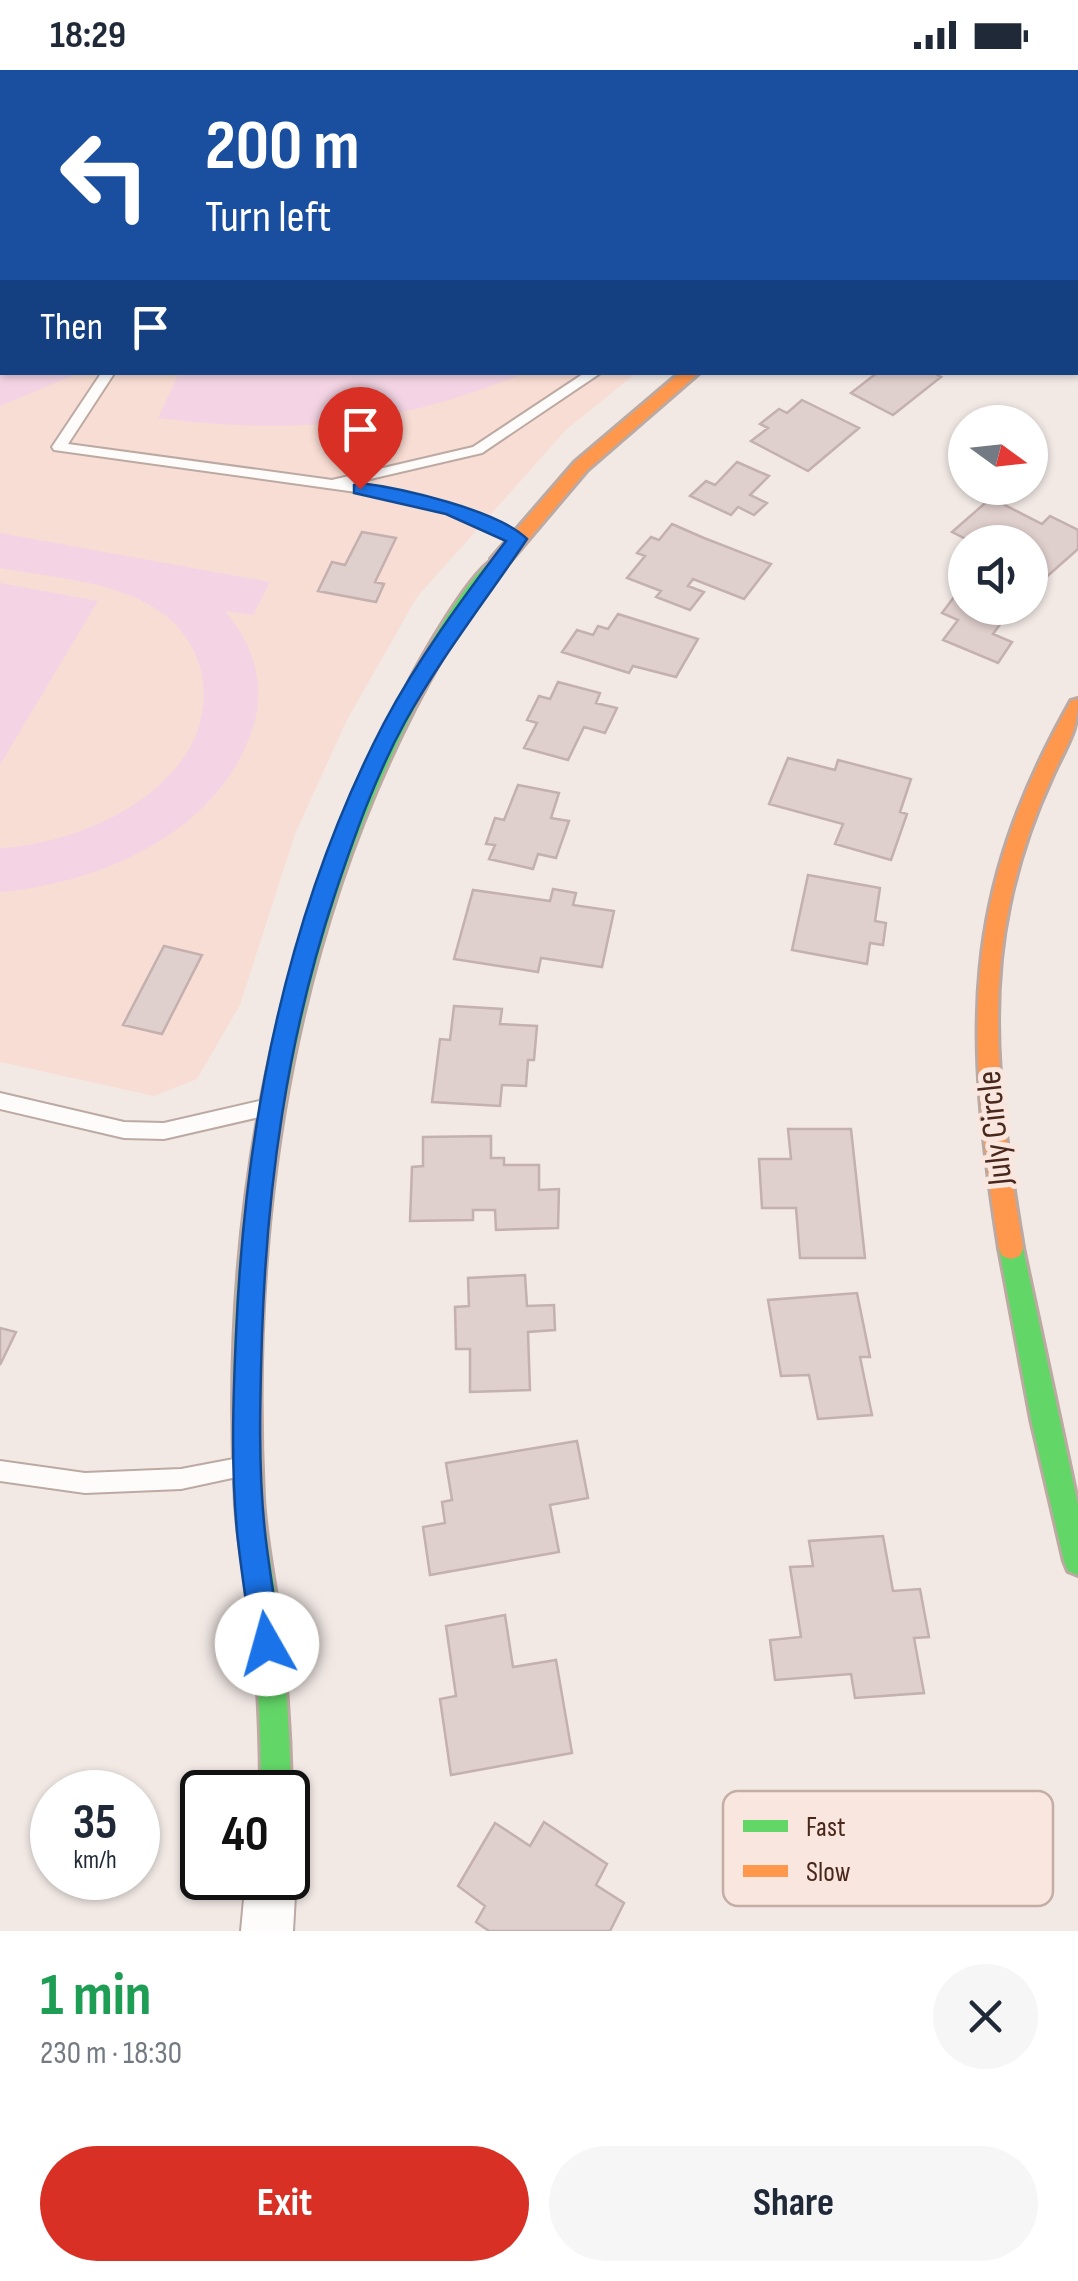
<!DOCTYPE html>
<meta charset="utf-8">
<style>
:root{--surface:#fff;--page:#f6f6f7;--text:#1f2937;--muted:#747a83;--accent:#d93025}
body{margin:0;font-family:"Sofia Sans Condensed",sans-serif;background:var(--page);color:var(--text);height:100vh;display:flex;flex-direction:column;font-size:38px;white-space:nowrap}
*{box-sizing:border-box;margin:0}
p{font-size:32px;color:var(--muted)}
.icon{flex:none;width:55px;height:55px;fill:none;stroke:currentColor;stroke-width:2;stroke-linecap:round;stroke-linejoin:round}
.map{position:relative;height:1861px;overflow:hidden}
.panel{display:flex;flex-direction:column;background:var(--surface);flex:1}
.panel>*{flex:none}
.guide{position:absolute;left:0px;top:0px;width:1080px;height:305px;box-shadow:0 2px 8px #0004;background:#1a4fa0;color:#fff;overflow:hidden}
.needle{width:65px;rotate:105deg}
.fabs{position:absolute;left:948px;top:335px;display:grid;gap:20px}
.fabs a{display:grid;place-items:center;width:100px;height:100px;border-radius:50%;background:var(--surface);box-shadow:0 2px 8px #0004;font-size:50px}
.speed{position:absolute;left:30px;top:1700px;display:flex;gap:20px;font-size:50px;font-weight:700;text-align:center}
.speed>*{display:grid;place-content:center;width:130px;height:130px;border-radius:50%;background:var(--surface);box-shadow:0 2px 8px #0004;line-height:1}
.speed small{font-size:25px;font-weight:400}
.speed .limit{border:5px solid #111;border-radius:15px;background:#fff;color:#111}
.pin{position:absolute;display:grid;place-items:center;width:85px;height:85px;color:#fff;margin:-102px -42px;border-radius:50% 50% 50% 0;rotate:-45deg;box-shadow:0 0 10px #0007}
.pin .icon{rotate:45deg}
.me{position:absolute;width:110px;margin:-55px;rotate:353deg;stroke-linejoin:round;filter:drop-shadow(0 0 8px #0008)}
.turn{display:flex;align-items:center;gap:35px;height:210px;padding:0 40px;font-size:45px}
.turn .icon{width:130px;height:130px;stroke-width:2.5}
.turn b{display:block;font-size:70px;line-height:85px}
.then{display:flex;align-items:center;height:95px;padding:0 40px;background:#0003;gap:20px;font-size:38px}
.round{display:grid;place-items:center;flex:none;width:105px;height:105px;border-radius:52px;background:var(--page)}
.headline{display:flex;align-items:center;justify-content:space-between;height:170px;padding:0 40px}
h1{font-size:60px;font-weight:700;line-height:75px;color:#1e9e55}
.button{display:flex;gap:20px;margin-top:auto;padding:20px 40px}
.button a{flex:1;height:115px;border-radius:60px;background:var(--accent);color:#fff;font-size:40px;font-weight:700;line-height:115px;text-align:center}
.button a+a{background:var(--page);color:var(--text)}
.status{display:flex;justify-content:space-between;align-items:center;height:70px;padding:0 50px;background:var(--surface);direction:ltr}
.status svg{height:28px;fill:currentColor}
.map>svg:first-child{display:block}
</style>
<div class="status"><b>18:29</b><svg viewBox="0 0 49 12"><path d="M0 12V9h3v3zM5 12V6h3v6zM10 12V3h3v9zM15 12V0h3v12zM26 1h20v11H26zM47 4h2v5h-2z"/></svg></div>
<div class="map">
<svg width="1078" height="1861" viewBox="0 0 1078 1861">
<rect width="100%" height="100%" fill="#f2e9e5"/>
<path fill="#f8ddd4" d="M0 0H820L2 2V302L636 303 566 360 417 527 347 650 295 764 240 935 197 1009 154 1026 0 992Z"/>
<path fill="#f4d4e4" d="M0 65 2 302 79 303 0 336Z
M179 303V302L524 303C397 356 292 365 158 348Z
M0 463 270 512 253 545 225 541C252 572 266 613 254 654 222 761 103 813 0 822V778C85 774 214 715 203 612 201 589 186 562 167 547 123 511 54 508 0 498Z
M0 513 98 531 0 695Z"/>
<path fill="#dfcfcd" stroke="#c4b0ae" stroke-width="2.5" d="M36 0H322L323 2H40Z
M570 0H682L569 2Z
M878 302H932L941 307 893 345 851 323Z
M802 330 859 358 808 401 751 371 768 358 760 354 779 339 787 343Z
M737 392 769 406 750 425 767 433 754 445 738 437 731 445 690 426 706 411 715 415Z
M991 428 1042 454 1050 446 1078 460V479L1043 510 1030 503V472H972L952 462Z
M672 454 704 468 771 494 744 529 693 509 688 516 704 522 690 540 656 527 661 521 627 508 645 486 637 483 651 467 659 470Z
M362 462 396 468 375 512 384 514 376 532 318 521 332 492 345 495Z
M954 527 965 532V538H1012L993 564 1012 572 998 593 943 570 958 550 942 543Z
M618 544 698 569 676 607 633 596 629 603 562 582 577 560 593 565 598 556 608 559Z
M558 612 600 623 596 633 617 638 605 663 584 657 568 690 524 678 537 653 527 650 539 626 550 629Z
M788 688 835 700 838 690 911 709 900 742 907 744 891 790 835 774 843 754 769 734Z
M518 715 559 723 551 748 569 751 556 788 538 784 533 799 489 789 495 775 486 774 495 748 504 750Z
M808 805 880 818 875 851 886 853 883 875 870 873 867 894 792 880Z
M553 819 576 823 573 835 614 841 602 897 541 888 538 902 454 889 473 820 550 831Z
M164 876 202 885 162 964 123 955Z
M454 936 502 939 500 954 537 956 534 990H528L526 1016 502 1015 500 1036 432 1032 440 969 450 970Z
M788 1059H851L865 1188H800L796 1138H762L759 1089H791Z
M491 1066V1088H504V1095H539V1120L559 1119 558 1158 496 1160 495 1140H473V1150L410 1151 412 1097 423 1096V1067Z
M525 1205 527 1236 554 1235 555 1260 528 1262 530 1320 470 1322V1279H456L455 1237 469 1236 468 1208Z
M857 1223 870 1287H860L872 1345 818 1349 809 1305 781 1306 768 1230Z
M0 1258 16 1262 0 1295Z
M577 1371 588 1428 550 1435 559 1482 430 1505 423 1457 445 1453 442 1432 452 1430 446 1393Z
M883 1466 893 1521 920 1519 929 1567 914 1568 924 1623 855 1628 851 1604 775 1610 770 1570 801 1567 790 1497 813 1496 809 1471Z
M505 1545 513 1597 556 1590 572 1683 451 1705 440 1629 456 1626 446 1556Z
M544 1752 607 1794 596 1815 624 1833 610 1861H489L476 1852 485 1836 458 1816 495 1753 530 1776Z"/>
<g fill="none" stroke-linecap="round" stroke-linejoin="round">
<g stroke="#bca9a2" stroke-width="4">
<path id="lane" d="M102 302H115L68 374 332 410 473 377 586 302H602L482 383 353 413C414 421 467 441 523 466L525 469 518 474 447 443 392 427 54 380 52 377Z
M0 1023 124 1052 164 1053 264 1030 270 1033 273 1038 270 1043 264 1046 164 1069 124 1068 0 1039Z
M239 1388 246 1391 249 1398 246 1405 181 1419 85 1423 0 1411V1391L85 1403 181 1399Z"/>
</g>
<g stroke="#bca9a2" stroke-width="4">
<path id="street" d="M289 1790 296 1808 293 1861H241L246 1808H288Z"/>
</g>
<g stroke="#bca9a2" stroke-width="6">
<path id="fast" d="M498 487 507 493C486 525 462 553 443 586 296 841 249 1137 263 1428 265 1468 274 1508 279 1548 286 1606 290 1664 291 1722L288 1730V1722H261C261 1669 259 1616 253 1563 248 1521 239 1478 236 1435 220 1157 271 869 404 622 418 594 472 496 498 487Z
M1011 1167 1020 1170 1023 1178 1078 1435V1505L1068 1501 1064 1491 1031 1349 999 1178 1002 1170Z"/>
</g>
<g stroke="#bca9a2" stroke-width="6">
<path id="slow" d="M681 302H700L587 400 505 497H491V489L575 392Z
M1078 629C1078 663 1065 677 1052 707 1033 748 1018 792 1009 837 985 950 1005 1066 1023 1178L1020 1186 1011 1189 1002 1186 999 1178C965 961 960 828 1071 631Z"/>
</g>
<use href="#lane" fill="#fdfcfb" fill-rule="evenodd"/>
<use href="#street" fill="#fdfcfb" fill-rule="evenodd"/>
<use href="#fast" fill="#63d668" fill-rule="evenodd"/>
<use href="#slow" fill="#ff974d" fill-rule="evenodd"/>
</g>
<path fill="#1a73e8" stroke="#114b97" stroke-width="2.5" d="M360 413C401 418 498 440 527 469 486 530 441 587 405 652 375 707 354 767 334 827 287 970 267 1115 262 1265 260 1330 258 1398 265 1462 269 1500 276 1537 281 1574L277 1585 267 1589 257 1585 252 1574C247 1537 241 1500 237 1462 231 1398 233 1330 236 1265 245 1054 285 843 384 653 418 589 462 529 506 471L446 444 354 423V415Z"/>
<g text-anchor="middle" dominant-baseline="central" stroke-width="10" stroke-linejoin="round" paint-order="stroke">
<g font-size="35" fill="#49271b" stroke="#f8e6df">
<text transform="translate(995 1058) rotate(-96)">July Circle</text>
</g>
</g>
<rect x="723" y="1721" width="330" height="115" rx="15" fill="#f8e6df" stroke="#c4ada4" stroke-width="2.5"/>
<rect x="743" y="1750" width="45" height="12" fill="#63d668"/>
<rect x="743" y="1795" width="45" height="12" fill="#ff974d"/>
<g font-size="28" fill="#49271b">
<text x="806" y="1766">Fast</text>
<text x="806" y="1811">Slow</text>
</g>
</svg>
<div class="fabs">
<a><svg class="needle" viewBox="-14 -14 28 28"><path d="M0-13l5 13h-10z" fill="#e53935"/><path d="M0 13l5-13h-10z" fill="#747a83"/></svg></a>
<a><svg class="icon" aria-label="sound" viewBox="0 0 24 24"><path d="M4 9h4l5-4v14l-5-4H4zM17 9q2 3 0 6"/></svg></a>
</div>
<div class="speed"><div>35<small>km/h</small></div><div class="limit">40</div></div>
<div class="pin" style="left:360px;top:419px;background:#d93025"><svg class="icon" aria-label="arrive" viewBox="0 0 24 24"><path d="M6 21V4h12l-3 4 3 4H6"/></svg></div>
<svg class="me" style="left:267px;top:1574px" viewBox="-20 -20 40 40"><circle r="19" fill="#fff"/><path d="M0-13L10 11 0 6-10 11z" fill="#1a73e8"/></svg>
<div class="guide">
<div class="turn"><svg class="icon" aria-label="left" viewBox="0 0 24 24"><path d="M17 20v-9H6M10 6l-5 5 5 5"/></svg><div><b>200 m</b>Turn left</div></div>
<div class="then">Then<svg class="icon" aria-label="arrive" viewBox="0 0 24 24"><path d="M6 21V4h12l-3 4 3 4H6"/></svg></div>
</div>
</div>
<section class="panel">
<div class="headline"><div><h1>1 min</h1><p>230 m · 18:30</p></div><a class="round"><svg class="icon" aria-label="close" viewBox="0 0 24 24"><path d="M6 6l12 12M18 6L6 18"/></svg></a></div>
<div class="button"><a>Exit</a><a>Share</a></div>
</section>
